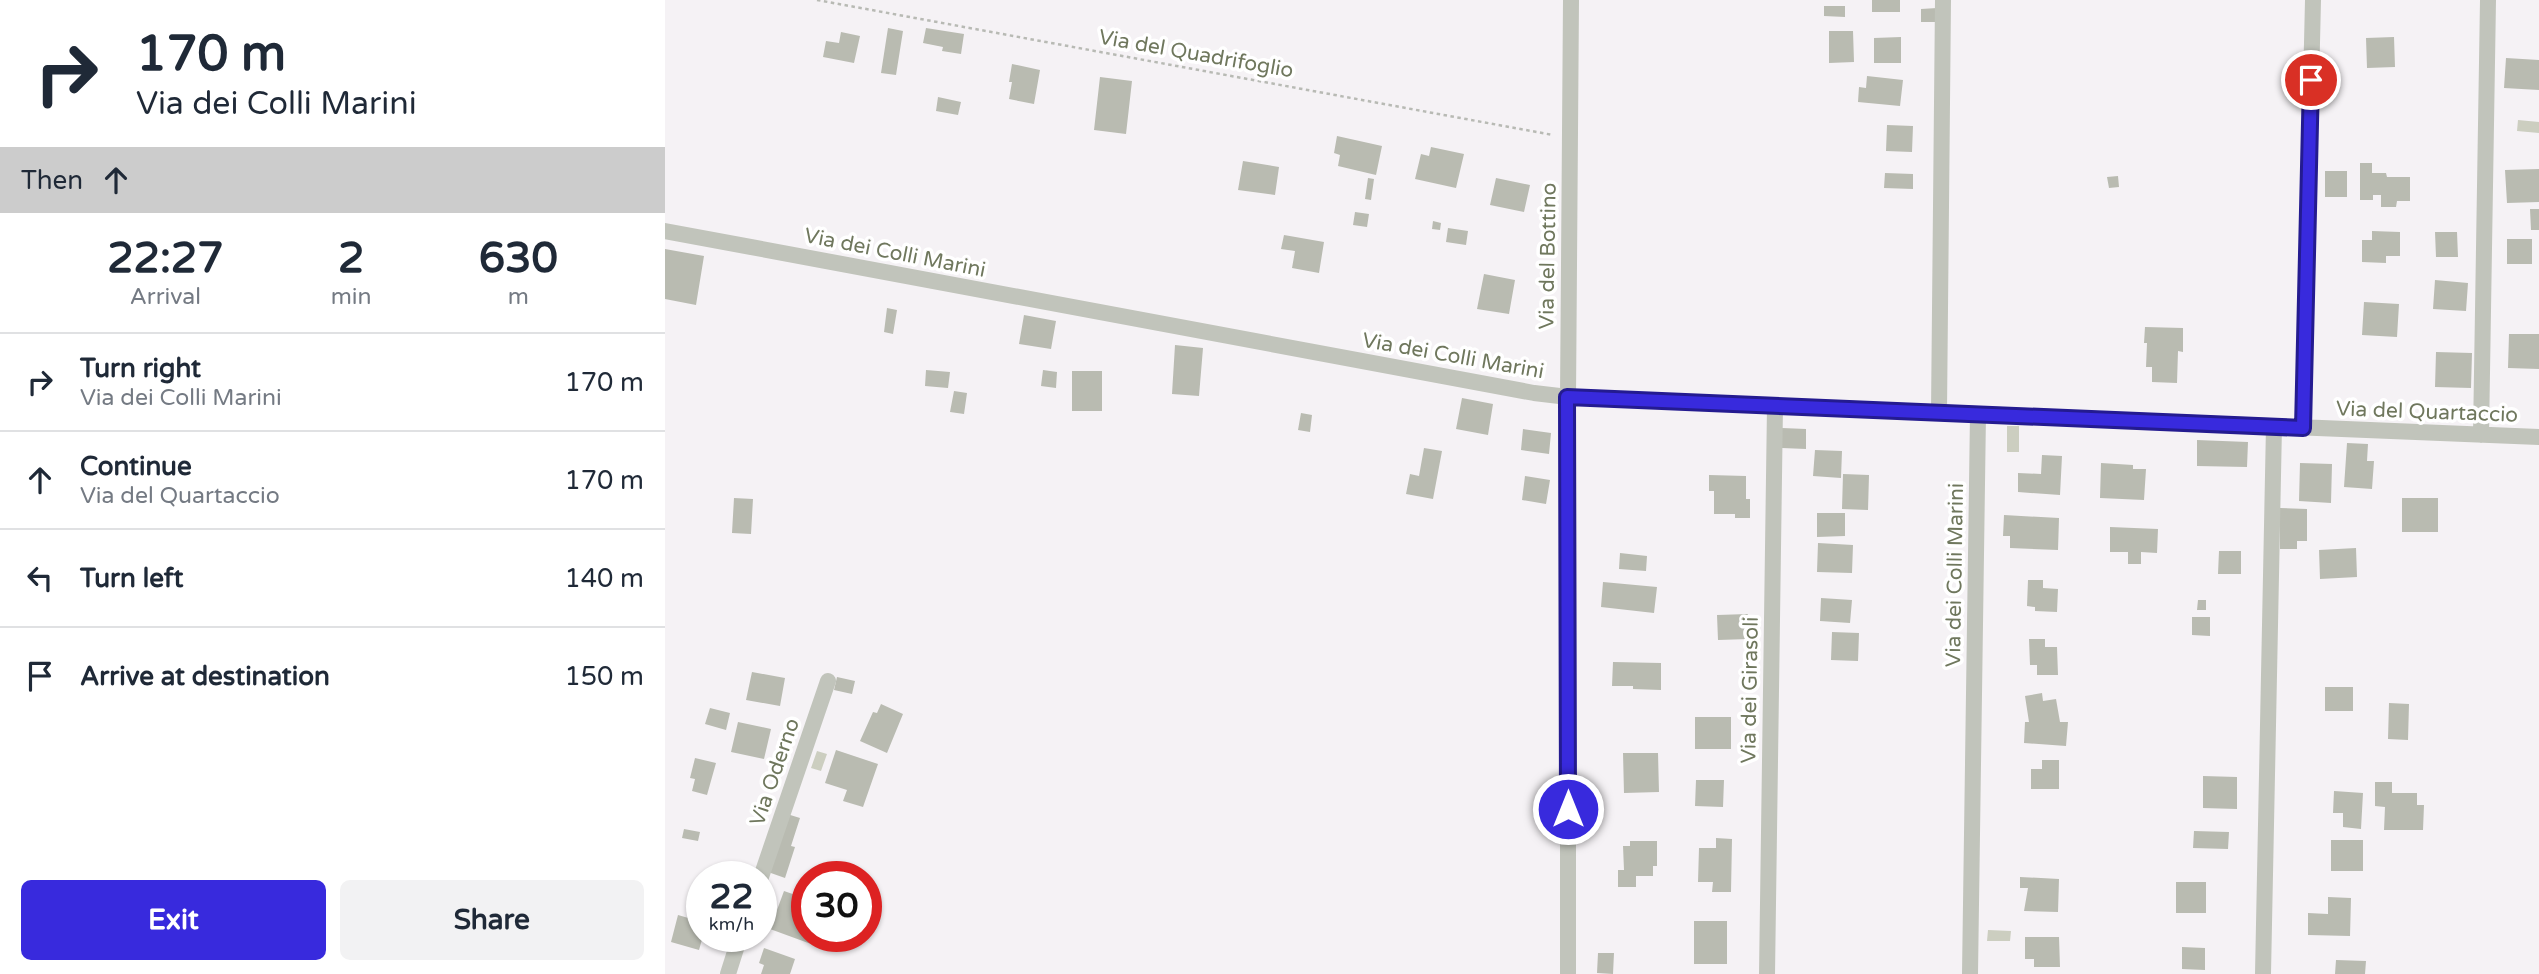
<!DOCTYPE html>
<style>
:root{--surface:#fff;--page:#f2f2f3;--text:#1f2937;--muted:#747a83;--line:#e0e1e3;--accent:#382add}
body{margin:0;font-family:"Varela Round",sans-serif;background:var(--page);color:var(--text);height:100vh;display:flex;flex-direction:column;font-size:26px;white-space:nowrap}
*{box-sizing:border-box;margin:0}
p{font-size:23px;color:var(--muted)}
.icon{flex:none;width:38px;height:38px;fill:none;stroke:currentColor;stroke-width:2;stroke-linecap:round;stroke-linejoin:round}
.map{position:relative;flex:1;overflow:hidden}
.side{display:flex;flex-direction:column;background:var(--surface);width:665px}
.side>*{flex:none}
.guide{background:#fff;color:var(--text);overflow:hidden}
.speed{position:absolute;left:21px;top:861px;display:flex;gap:14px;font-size:35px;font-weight:700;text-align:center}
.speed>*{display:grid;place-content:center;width:91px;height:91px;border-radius:50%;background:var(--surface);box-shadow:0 2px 5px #0004;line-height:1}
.speed small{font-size:18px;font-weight:400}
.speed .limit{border:10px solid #d22;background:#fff;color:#111}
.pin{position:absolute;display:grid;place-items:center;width:60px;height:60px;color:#fff;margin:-30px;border:4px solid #fff;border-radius:50%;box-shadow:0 2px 7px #0007}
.me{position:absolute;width:77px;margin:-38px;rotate:0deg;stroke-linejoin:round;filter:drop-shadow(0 0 5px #0008)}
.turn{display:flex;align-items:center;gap:24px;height:147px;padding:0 21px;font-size:32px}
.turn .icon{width:91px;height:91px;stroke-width:2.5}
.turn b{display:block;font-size:49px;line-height:60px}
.then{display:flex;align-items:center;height:66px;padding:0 21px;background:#0003;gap:14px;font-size:26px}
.eta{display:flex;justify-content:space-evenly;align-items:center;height:119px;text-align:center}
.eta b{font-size:42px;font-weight:800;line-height:49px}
.cta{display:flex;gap:14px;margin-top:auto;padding:14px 21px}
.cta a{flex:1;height:80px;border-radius:10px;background:var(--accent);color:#fff;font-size:28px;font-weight:800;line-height:80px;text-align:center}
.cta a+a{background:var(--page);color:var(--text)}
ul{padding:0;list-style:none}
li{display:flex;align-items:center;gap:21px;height:98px;padding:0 21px;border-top:2px solid var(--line)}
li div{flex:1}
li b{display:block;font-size:26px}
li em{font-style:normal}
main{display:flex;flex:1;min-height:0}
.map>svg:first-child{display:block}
</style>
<main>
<section class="side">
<div class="guide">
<div class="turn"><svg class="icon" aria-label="right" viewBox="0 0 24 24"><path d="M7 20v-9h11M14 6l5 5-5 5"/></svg><div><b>170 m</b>Via dei Colli Marini</div></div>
<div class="then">Then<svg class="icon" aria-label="ahead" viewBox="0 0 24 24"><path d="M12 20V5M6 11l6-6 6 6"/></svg></div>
</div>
<div class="eta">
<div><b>22:27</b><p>Arrival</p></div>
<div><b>2</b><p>min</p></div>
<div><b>630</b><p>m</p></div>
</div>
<ul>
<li><svg class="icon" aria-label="right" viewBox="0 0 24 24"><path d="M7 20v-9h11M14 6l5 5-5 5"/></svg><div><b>Turn right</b><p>Via dei Colli Marini</p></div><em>170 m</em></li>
<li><svg class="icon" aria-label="ahead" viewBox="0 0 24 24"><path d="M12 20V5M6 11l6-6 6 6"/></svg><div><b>Continue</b><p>Via del Quartaccio</p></div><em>170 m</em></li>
<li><svg class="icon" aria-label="left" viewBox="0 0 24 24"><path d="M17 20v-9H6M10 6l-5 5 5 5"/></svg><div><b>Turn left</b></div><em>140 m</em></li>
<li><svg class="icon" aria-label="arrive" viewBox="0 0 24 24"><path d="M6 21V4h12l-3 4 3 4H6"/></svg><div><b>Arrive at destination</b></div><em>150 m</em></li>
</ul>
<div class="cta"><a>Exit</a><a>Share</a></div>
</section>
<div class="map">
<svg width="1874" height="974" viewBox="0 0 1874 974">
<rect width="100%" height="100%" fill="#f5f2f5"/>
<path fill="#cccec0" d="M1853 120 1874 122V133L1852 131Z
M1342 426H1354V452H1342Z
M152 751 162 754 156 771 146 768Z
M1323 930 1346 931 1345 941H1322Z"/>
<path fill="#b9bbb1" d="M1207 0H1235V12H1207Z
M1159 6H1180V17L1159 16Z
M1272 8V22H1256V9Z
M223 28 238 31 231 75 216 73Z
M261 28 299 34 296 54 277 51 278 47 258 43Z
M1164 31H1188L1189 62 1164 63Z
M176 32 195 36 189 63 158 57 161 41 174 43Z
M1236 37V63H1209V38Z
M1729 37 1730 67 1702 68 1701 38Z
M1841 58 1874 60V90L1839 88Z
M347 64 375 70 369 104 344 99 347 82H344Z
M1202 76 1238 80 1235 106 1193 102 1194 87 1201 88Z
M435 77 467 81 461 134 429 130Z
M273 97 296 102 293 115 271 111Z
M1222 125 1248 126 1247 152 1221 151Z
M672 136 717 146 711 175 673 166 675 155 669 153Z
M766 147 799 154 791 188 750 179 756 154 764 156Z
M578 161 614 167 610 195 573 190Z
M1695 163H1707V173H1721L1722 177H1745V201H1732L1731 207H1716V195H1708V200H1695Z
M1874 169V202L1842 203 1840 170Z
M1660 171H1682V197H1660Z
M1220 173 1248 174V189L1219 188Z
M1453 176 1454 187 1444 188 1442 177Z
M703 178 709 179 706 200 700 199Z
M831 178 865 185 859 212 825 205Z
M1865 209H1874V230H1866Z
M690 212 704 214 702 227 688 225Z
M768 221 776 223 775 230 767 229Z
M783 228 803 231 801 245 781 242Z
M1707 231 1735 232V256H1721V263L1697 262V240H1707Z
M1770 232H1792L1793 257H1771Z
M619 235 659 242 654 273 627 268 630 251 616 249Z
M1842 239H1867V264H1842Z
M0 249 39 256 31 305 0 299Z
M819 274 850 280 844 314 812 309Z
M1770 280 1803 283 1801 311 1768 309Z
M1699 302 1734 304 1732 337 1697 335Z
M222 308 232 310 228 334 219 332Z
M359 315 391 321 386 349 354 344Z
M1480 327 1518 328V352L1513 351 1512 383 1487 382V367H1481L1482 343H1479Z
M1844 334H1874V369L1843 368Z
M510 345 538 348 534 396 507 394Z
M1771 352 1807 353 1806 388 1770 387Z
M261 370 285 372 283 388 260 386Z
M378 370 392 372 391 388 376 386Z
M407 371H437V411H407Z
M289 391 302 393 299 414 285 412Z
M797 398 828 404 823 435 791 429Z
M636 413 647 415 645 432 633 430Z
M1117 428 1141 429V449L1117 448Z
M858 429 886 433 884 454 856 450Z
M1532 440 1583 442 1582 467 1532 466Z
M1682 443 1703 444 1702 461H1709L1707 489 1679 487Z
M759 448 777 451 768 499 741 494 745 474 754 476Z
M1150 450 1177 451 1176 478 1148 476Z
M1377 455 1397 456 1395 495 1353 492V473L1376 474Z
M1436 463 1468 465V469H1481L1479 500 1435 498Z
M1635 463 1667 464 1666 503 1634 501Z
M1178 474 1204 475 1203 510 1177 509Z
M1044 475 1081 476V499H1085V518H1070V514H1049V491H1044Z
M860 476 885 480 881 504 857 500Z
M69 498 88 499 86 534 67 533Z
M1737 498H1773V532H1737Z
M1615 508 1642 509V541H1632V549H1615Z
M1152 513H1180V536L1152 537Z
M1339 515 1394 518 1393 550 1345 548V536H1338Z
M1445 527 1493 529 1492 553 1476 552V564H1463V552H1445Z
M1153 543 1188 545 1187 573 1152 572Z
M1691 548 1692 577 1655 579 1654 550Z
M1554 551H1576V574H1553Z
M955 553 982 556 981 571 954 569Z
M1363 580H1378V588L1393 589 1392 612 1370 611V607L1362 606Z
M938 582 992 587 989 613 936 607Z
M1156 598 1187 600 1185 623 1155 621Z
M1533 600H1541V610H1532Z
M1083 614 1084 639 1053 640 1052 615Z
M1527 617H1545V636L1527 635Z
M1167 632 1194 633 1193 661 1166 660Z
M1364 639H1380V647H1392L1393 675H1372V665H1365Z
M948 662 996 663V690L968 689V686H947Z
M87 672 120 678 115 706 81 700Z
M172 677 190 681 187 694 169 690Z
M1660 687H1688V711H1660Z
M1377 693 1378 701 1391 699 1395 722H1403L1401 746 1359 743 1360 722H1364L1360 696Z
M1724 703 1744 704 1743 740 1723 739Z
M216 704 238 714 222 753 195 741 208 712 212 713Z
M45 708 65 713 61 730 40 724Z
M1030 717H1066V749H1030Z
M73 722 106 729 99 759 66 752Z
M171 750 213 764 198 807 178 801 182 790 160 783Z
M958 753H993L994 792 959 793Z
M30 758 51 763 42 795 27 791 30 779 25 778Z
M1377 760H1394V789H1366V769H1377Z
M1538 776 1572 777V809L1538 808Z
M1031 780H1059L1058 807 1030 806Z
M1710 782H1727V793H1752V805H1759L1758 830H1719L1720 807 1710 806Z
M1669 791 1698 793 1696 829 1678 827V813H1668Z
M122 814 135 818 126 846 130 847 120 878 103 872Z
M19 829 35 832 33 841 17 838Z
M1529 831 1564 832 1563 849 1528 848Z
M1051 838 1067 839 1066 892H1047L1048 882H1033L1034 848H1051Z
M1666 840H1698V871H1666Z
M965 841H992V866H988V876H971V887H953V870H959L958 846H965Z
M181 864 192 869 189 877H176Z
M1355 877 1394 879 1393 912 1359 911 1363 888H1355Z
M1511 882H1541V913H1511Z
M119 891 142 899V936H149L146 944 105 929Z
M1663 897 1686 898 1685 936 1643 935V913L1663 914Z
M13 915 37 922 38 936 34 950 6 942Z
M1029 921H1062V964H1029Z
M1360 937H1394L1395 967H1369V959H1360Z
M1517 947 1540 948V970L1517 969Z
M99 948 130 959 125 974H96L99 965 94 963Z
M933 953H949L948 974 932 973Z
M1671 960 1701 961 1700 974H1670Z"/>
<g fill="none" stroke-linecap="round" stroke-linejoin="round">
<path stroke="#b8bab4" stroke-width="2.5" stroke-dasharray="3.5 3.5" stroke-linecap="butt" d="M152 0 888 135"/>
<path stroke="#c1c4bb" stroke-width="16" d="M0 231 869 393 903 397 1313 414 1305 974
M1274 412 1278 0
M1313 414 1874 437
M1638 428 1648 0
M1816 435 1823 0
M96 877 163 681
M63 974 75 936
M903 974V397L906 0
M1102 974 1110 406
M1598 974 1609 426"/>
</g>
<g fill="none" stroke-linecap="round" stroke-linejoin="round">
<g stroke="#241b90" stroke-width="18">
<path id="route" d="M903 809 902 397 1638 428 1646 80"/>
</g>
<use href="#route" stroke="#382add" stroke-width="12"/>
</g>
<g text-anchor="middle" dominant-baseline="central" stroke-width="7" stroke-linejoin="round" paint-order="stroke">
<g font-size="21" fill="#6f775d" stroke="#fff">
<text transform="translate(531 54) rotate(10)">Via del Quadrifoglio</text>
<text transform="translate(230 253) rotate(11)">Via dei Colli Marini</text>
<text transform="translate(883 256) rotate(-89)">Via del Bottino</text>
<text transform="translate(788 356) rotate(10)">Via dei Colli Marini</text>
<text transform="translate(1762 412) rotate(2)">Via del Quartaccio</text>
<text transform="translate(1290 575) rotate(-89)">Via dei Colli Marini</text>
<text transform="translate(1085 690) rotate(-89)">Via dei Girasoli</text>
<text transform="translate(110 772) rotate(-71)">Via Oderno</text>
</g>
</g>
</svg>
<div class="speed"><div>22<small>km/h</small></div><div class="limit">30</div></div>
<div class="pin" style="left:1646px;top:80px;background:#d93025"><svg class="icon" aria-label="arrive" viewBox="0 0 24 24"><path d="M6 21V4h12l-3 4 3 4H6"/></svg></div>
<svg class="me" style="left:903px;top:809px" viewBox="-20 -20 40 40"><circle r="17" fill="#382add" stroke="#fff" stroke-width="3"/><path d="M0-11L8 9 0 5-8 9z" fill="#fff"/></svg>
</div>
</main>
